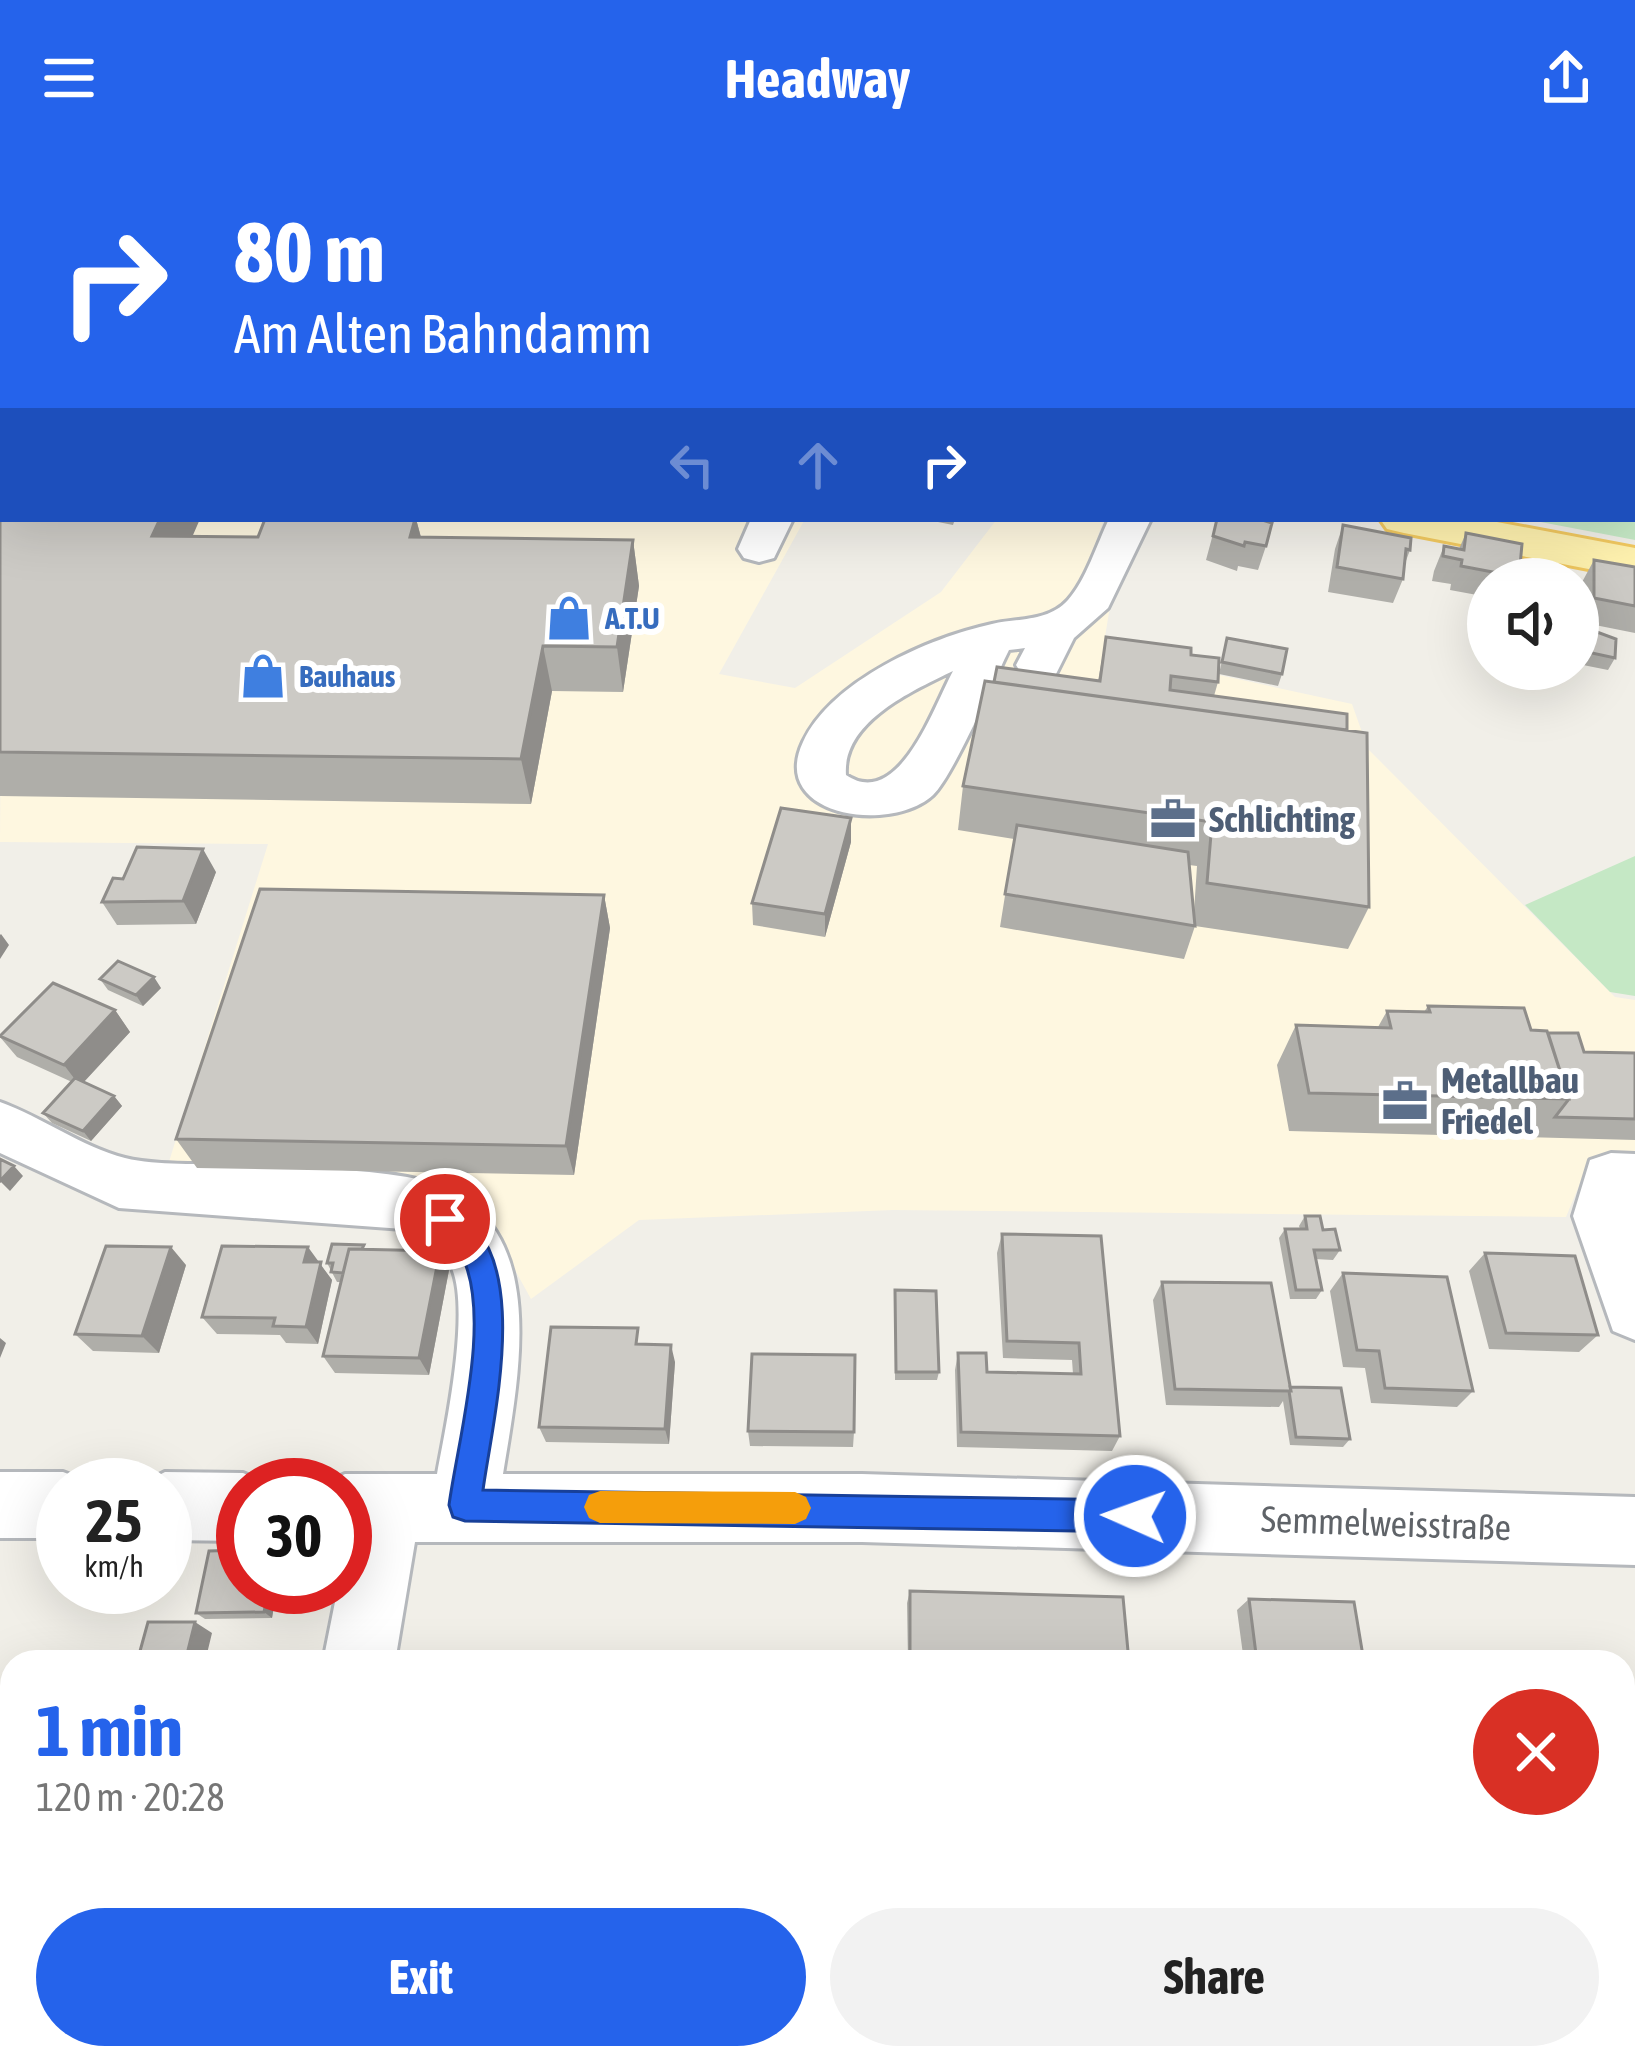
<!DOCTYPE html>
<meta charset="utf-8">
<style>
:root{--surface:#fff;--page:#f2f2f2;--text:#222;--muted:#767676;--accent:#2563eb}
body{margin:0;font-family:"Asap Condensed",sans-serif;background:var(--page);color:var(--text);height:100vh;display:flex;flex-direction:column;font-size:45px;white-space:nowrap}
*{box-sizing:border-box;margin:0}
p{font-size:39px;color:var(--muted)}
.icon{flex:none;width:66px;height:66px;fill:none;stroke:currentColor;stroke-width:2;stroke-linecap:round;stroke-linejoin:round}
.map{position:relative;flex:1;overflow:hidden}
.panel{position:absolute;left:0px;top:1494px;width:1635px;height:420px;display:flex;flex-direction:column;background:var(--surface);border-radius:36px 36px 0 0;box-shadow:0 12px 48px #0002}
.panel>*{flex:none}
.banner{position:absolute;left:0px;top:0px;width:1635px;height:366px;box-shadow:0 12px 48px #0002;background:#2563eb;color:#fff;overflow:hidden}
.buttons{position:absolute;left:1467px;top:402px;display:grid;gap:24px}
.buttons a{display:grid;place-items:center;width:132px;height:132px;border-radius:50%;background:var(--surface);box-shadow:0 12px 48px #0002;font-size:60px}
.speed{position:absolute;left:36px;top:1302px;display:flex;gap:24px;font-size:60px;font-weight:700;text-align:center}
.speed>*{display:grid;place-content:center;width:156px;height:156px;border-radius:50%;background:var(--surface);box-shadow:0 12px 48px #0002;line-height:1}
.speed small{font-size:30px;font-weight:400}
.speed .limit{border:18px solid #d22;background:#fff;color:#111}
.pin{position:absolute;display:grid;place-items:center;width:102px;height:102px;color:#fff;margin:-51px;border:6px solid #fff;border-radius:50%;box-shadow:0 3px 12px #0007}
.me{position:absolute;width:132px;margin:-66px;rotate:272deg;stroke-linejoin:round;filter:drop-shadow(0 0 9px #0008)}
.turn{display:flex;align-items:center;gap:42px;height:252px;padding:0 36px;font-size:54px}
.turn .icon{width:156px;height:156px;stroke-width:2.5}
.turn b{display:block;font-size:84px;line-height:102px}
.lanes{display:flex;align-items:center;height:114px;padding:0 36px;background:#0003;justify-content:center;gap:60px;direction:ltr}
.lanes .off{opacity:.35}
.round{display:grid;place-items:center;flex:none;width:126px;height:126px;border-radius:63px;background:var(--page)}
.headline{display:flex;align-items:center;justify-content:space-between;height:204px;padding:0 36px}
h1{font-size:72px;font-weight:700;line-height:90px;color:var(--accent)}
.primary-button{display:flex;gap:24px;margin-top:auto;padding:24px 36px}
.primary-button a{flex:1;height:138px;border-radius:72px;background:var(--accent);color:#fff;font-size:48px;font-weight:700;line-height:138px;text-align:center}
.primary-button a+a{background:var(--page);color:var(--text)}
header{display:flex;justify-content:space-between;align-items:center;height:156px;padding:0 36px;background:var(--accent);color:#fff;font-size:54px;font-weight:700}
.map>svg:first-child{display:block}
</style>
<header><svg class="icon" aria-label="menu" viewBox="0 0 24 24"><path d="M4 6h16M4 12h16M4 18h16"/></svg>Headway<svg class="icon" aria-label="share" viewBox="0 0 24 24"><path d="M12 15V3M7 8l5-5 5 5M5 13v7h14v-7"/></svg></header>
<div class="map">
<svg width="1635" height="1914" viewBox="0 0 1635 1914">
<rect width="100%" height="100%" fill="#f1efe8"/>
<path fill="#fef7e0" d="M3 207V363H805L719 518 795 532 941 436 997 363H1104L1080 430 1112 438 1105 481 1127 499 1352 548 1368 593 1615 841 1635 844V1008H1588L1566 1061 893 1054 639 1064 531 1143 483 1056 427 1035 163 1025 268 688 0 686Z"/>
<path fill="#c5e8c5" d="M0 0H988L3 3 0 103Z
M1572 0H1635V384L1525 363H1632V3H1549Z
M1635 700V840L1610 836 1525 749Z"/>
<g fill="none" stroke-linecap="round" stroke-linejoin="round">
<path fill="#aadaff" fill-rule="evenodd" d="M463 0H472L474 3H465Z
M1632 78H1635V84H1632Z"/>
<g stroke="#b5b8bc" stroke-width="6">
<path id="minor" d="M751 363H793L774 402 759 406 744 402 738 393Z
M1109 363H1151L1108 452 1074 482 1055 520 1039 524 1023 520 1016 509 1025 492 1009 494C994 524 953 620 933 639 891 678 768 661 803 586 832 524 929 482 992 468 1018 462 1048 466 1068 444 1086 424 1097 388 1109 363ZM953 515C934 550 899 655 846 619 842 566 912 535 953 515Z
M0 946C42 961 82 991 125 1002 158 1010 200 1007 234 1009 290 1013 351 1011 407 1021 556 1047 520 1212 503 1318H862L1635 1341V1409L862 1386H415L395 1506H323L338 1431H345V1329H321L345 1318H437C445 1274 474 1142 448 1105 438 1090 419 1081 403 1073L119 1052 0 997Z
M1611 997 1635 998V1184L1613 1175 1573 1060 1590 1004Z
M0 1316H63L87 1325 88 1329H63V1382H0Z
M165 1316 243 1317 267 1327 243 1329V1385L165 1384V1329H140Z
M255 1902H337L336 1914H254Z"/>
</g>
<g stroke="#f2c960" stroke-width="6">
<path id="major" d="M0 177H3V203H0Z
M1380 363H1481L1635 392V422L1404 377 1387 373Z"/>
</g>
<use href="#minor" fill="#fff" fill-rule="evenodd"/>
<use href="#major" fill="#fff2af" fill-rule="evenodd"/>
</g>
<path fill="#afaea9" fill-rule="evenodd" d="M0 264 192 380 258 381 416 363 421 381 633 384 639 430 623 536 552 535 531 648 0 640Z
M923 363H955L953 369Z
M1217 363 1266 390 1258 414 1238 410 1237 415 1206 404Z
M1343 369 1410 394 1404 410 1403 423 1393 447 1328 436 1335 393Z
M1466 377 1519 421 1518 423H1488V441L1450 434 1451 428 1432 425 1434 415 1444 390 1459 393Z
M1594 404 1635 411V477L1580 466 1581 428Z
M1578 469 1615 502 1608 514 1578 508Z
M1106 481 1191 499 1218 526 1214 540 1347 574 1369 751 1348 793 1195 770 1184 803 1000 771 1014 683 958 674 963 630 994 526 1098 525ZM1189 709 1197 710 1194 756Z
M1227 482 1282 518 1278 530 1219 518Z
M851 662V686L825 781 753 769 752 747Z
M216 716 196 768 117 769 102 746 123 723Z
M604 739 610 772 574 1019 197 1012 176 983Z
M100 823 161 832 143 850 108 834Z
M1428 850 1548 877 1584 896 1635 897V984L1289 975 1277 909 1296 869 1378 871 1387 855 1424 856Z
M115 854 130 876 84 926 114 940 122 950 91 985 52 967 43 957 72 926 17 901 0 881Z
M1305 1060 1323 1074 1340 1094 1333 1104 1315 1103 1322 1134 1316 1143H1290L1279 1082 1285 1073H1300L1299 1070Z
M1002 1078 1101 1080 1120 1280 1112 1295 957 1291 955 1214 958 1197 987 1216 1073 1218 1072 1204 1003 1202 997 1097Z
M366 1093 449 1114 429 1219 335 1217 323 1200 341 1126H337L327 1107Z
M1485 1097 1598 1179 1579 1196 1489 1193 1469 1115Z
M318 1106 332 1124 318 1188 286 1187 280 1179 217 1178 202 1161Z
M186 1109 159 1197 93 1195 75 1178Z
M1343 1117 1473 1235 1457 1251 1371 1247 1365 1212 1343 1211 1330 1135Z
M1162 1126 1290 1231 1350 1283 1343 1291 1290 1289 1283 1245 1279 1251 1166 1249 1153 1144Z
M895 1134 939 1216 937 1224H895Z
M642 1189 675 1206 669 1288 546 1286 539 1271Z
M748 1275 854 1276 853 1291 750 1290Z
M243 1431H277L272 1462 205 1463 196 1457Z
M910 1435 1129 1506H908L907 1447Z
M1249 1443 1364 1506H1244L1237 1454Z
M1094 1902H1131L1129 1914H1092Z
M1500 1902H1623L1632 1914H1507Z"/>
<path fill="#8f8d8a" d="M0 127H3V152L0 153Z
M160 363H200L173 425 152 380Z
M416 363 428 408 410 381Z
M633 384 639 430 623 536 617 491Z
M543 490 552 535 531 648 521 603Z
M851 662V686L825 781V758Z
M203 693 216 716 196 768 183 745Z
M604 739 610 772 574 1019 566 990Z
M1 778 9 789 0 803V779Z
M154 821 161 832 143 850 136 839Z
M115 854 130 876 80 930 64 909Z
M114 940 122 950 91 985 83 975Z
M14 1010 23 1020 10 1035 0 1025Z
M171 1091 186 1109 159 1197 142 1180Z
M308 1091 332 1124 318 1188 306 1171 304 1106Z
M440 1095 449 1114 429 1219 419 1202Z
M0 1182 6 1187 0 1202Z
M671 1189 675 1206 669 1288 665 1273Z
M269 1431H277L272 1462 264 1456Z
M195 1466 212 1477 205 1506H185Z
M0 1866 7 1914H0Z
M131 1902H153L155 1914H133Z
M445 1902H453L484 1914H476Z"/>
<path fill="#cccac5" stroke="#8f8d8a" stroke-width="3" d="M0 104H3V127H0Z
M3 259V363H160L152 380 258 381 265 363H415L410 381 633 384 617 491 543 490 521 603 0 596V264Z
M1217 363H1259L1272 367 1266 390 1245 386 1244 390 1213 380Z
M1343 369 1411 382 1410 394 1406 393 1403 423 1337 411Z
M1466 377 1522 388 1519 421 1461 410 1462 404 1443 400 1444 390 1464 394Z
M1594 404 1635 411V450L1594 442Z
M1578 469 1616 483 1615 502 1578 494Z
M1106 481 1191 492V499L1219 502 1218 526 1171 520 1170 534 1347 558V574L994 526 997 511 1100 525Z
M1227 482 1287 493 1282 518 1222 506Z
M985 525 1367 577 1369 751 1207 727 1212 666 963 630Z
M781 652 851 662 825 758 752 747Z
M1017 669 1188 696 1195 770 1005 738Z
M137 691 203 693 183 745 102 746 113 722 123 723Z
M260 733 604 739 566 990 176 983Z
M118 805 154 821 136 839 100 823Z
M53 827 115 854 64 909 0 880Z
M1428 850 1524 852 1531 874 1547 875 1569 943 1309 937 1296 869 1391 872 1387 855 1430 856Z
M1548 877H1578L1584 896 1635 897V963L1555 961 1569 943Z
M75 922 114 940 83 975 43 957Z
M0 1003 14 1010 0 1025Z
M1305 1060H1320L1323 1074 1335 1073 1340 1094H1314L1322 1134H1296L1285 1073H1307Z
M1002 1078 1101 1080 1120 1280 961 1276 958 1197H986L987 1216 1081 1218 1079 1187 1007 1185Z
M332 1088 364 1089 362 1093H349L343 1117 331 1116 333 1107H327Z
M106 1090 171 1091 142 1180 75 1178Z
M222 1090 308 1091 304 1106H321L306 1171 273 1170 275 1162 202 1161Z
M349 1093 440 1095 419 1202 323 1200Z
M1485 1097 1575 1100 1598 1179 1506 1177Z
M1343 1117 1447 1121 1473 1235 1385 1232 1379 1195 1357 1194Z
M1162 1126 1271 1127 1291 1235 1175 1233Z
M895 1134 936 1135 939 1216H896Z
M551 1171 638 1172 636 1188 671 1189 665 1273 539 1271Z
M752 1198 855 1199 854 1276 748 1275Z
M1290 1231 1341 1232 1350 1283 1296 1281 1289 1235H1291Z
M243 1394V1431H269L264 1456 196 1457 209 1395Z
M910 1435 1123 1441 1129 1506H910Z
M1249 1443 1354 1446 1364 1506H1257Z
M148 1466H195L185 1506H137Z
M1172 1500 1236 1503V1506H1173Z
M1623 1900 1632 1914H1529L1522 1902H1623Z
M26 1902H131L133 1914H28Z
M435 1902H445L476 1914H412Z
M1099 1902H1131L1129 1914H1097Z"/>
<path fill="#2563eb" stroke="#184099" stroke-width="3" d="M445 1051C538 1085 493 1261 483 1334L1135 1344 1147 1349 1151 1360 1147 1372 1135 1376 465 1365 453 1361 449 1349C458 1283 493 1159 461 1098 453 1085 437 1078 430 1063L434 1054Z"/>
<path fill="#f59e0b" d="M600 1335 795 1336 806 1341 811 1352 806 1363 795 1368 600 1367 589 1362 584 1351 589 1339Z"/>
<defs>
<g id="shop-bare" transform="scale(3.6)"><path d="M-5-2.5h2.3a2.7 3.5 0 0 1 5.4 0H5L5.5 6h-11ZM-1.5-2.5h3a1.5 2.3 0 0 0-3 0Z" fill="#3f7fe0" stroke="#fff" stroke-width="2.5" paint-order="stroke"/></g>
<g id="office-bare" transform="scale(3.6)"><path d="M-6-3h4V-5.5h4V-3h4V5H-6ZM-1-4.5V-3h2v-1.5ZM-6 0V1H6V0Z" fill="#5c6f8a" stroke="#fff" stroke-width="2.5" paint-order="stroke"/></g>
</defs>
<g fill-rule="evenodd">
<use href="#shop-bare" x="569" y="462"/>
<use href="#shop-bare" x="263" y="520"/>
<use href="#office-bare" x="1173" y="663"/>
<use href="#office-bare" x="1405" y="945"/>
</g>
<g text-anchor="middle" dominant-baseline="central" stroke-width="12" stroke-linejoin="round" paint-order="stroke">
<g font-size="30" font-weight="bold" fill="#366cbe" stroke="#fff" text-anchor="start">
<text x="605" y="462">A.T.U</text>
<text x="299" y="520">Bauhaus</text>
</g>
<g font-size="36" font-weight="bold" fill="#4e5e75" stroke="#fff" text-anchor="start">
<text x="1209" y="663">Schlichting</text>
<text x="1441" y="924">Metallbau<tspan x="1441" dy="41">Friedel</tspan></text>
</g>
<g font-size="36" fill="#5f6368" stroke="#fff">
<text transform="translate(1386 1367) rotate(2)">Semmelweisstraße</text>
</g>
</g>
</svg>
<div class="buttons">
<a><svg class="icon" aria-label="sound" viewBox="0 0 24 24"><path d="M4 9h4l5-4v14l-5-4H4zM17 9q2 3 0 6"/></svg></a>
</div>
<div class="speed"><div>25<small>km/h</small></div><div class="limit">30</div></div>
<div class="pin" style="left:445px;top:1063px;background:#d93025"><svg class="icon" aria-label="arrive" viewBox="0 0 24 24"><path d="M6 21V4h12l-3 4 3 4H6"/></svg></div>
<svg class="me" style="left:1135px;top:1360px" viewBox="-20 -20 40 40"><circle r="17" fill="#2563eb" stroke="#fff" stroke-width="3"/><path d="M0-11L8 9 0 5-8 9z" fill="#fff"/></svg>
<div class="banner">
<div class="turn"><svg class="icon" aria-label="right" viewBox="0 0 24 24"><path d="M7 20v-9h11M14 6l5 5-5 5"/></svg><div><b>80 m</b>Am Alten Bahndamm</div></div>
<div class="lanes"><svg class="icon off" aria-label="left" viewBox="0 0 24 24"><path d="M17 20v-9H6M10 6l-5 5 5 5"/></svg><svg class="icon off" aria-label="ahead" viewBox="0 0 24 24"><path d="M12 20V5M6 11l6-6 6 6"/></svg><svg class="icon" aria-label="right" viewBox="0 0 24 24"><path d="M7 20v-9h11M14 6l5 5-5 5"/></svg></div>
</div>
<section class="panel">
<div class="headline"><div><h1>1 min</h1><p>120 m · 20:28</p></div><a class="round" style="background:#d93025;color:#fff"><svg class="icon" aria-label="close" viewBox="0 0 24 24"><path d="M6 6l12 12M18 6L6 18"/></svg></a></div>
<div class="primary-button"><a>Exit</a><a>Share</a></div>
</section>
</div>
